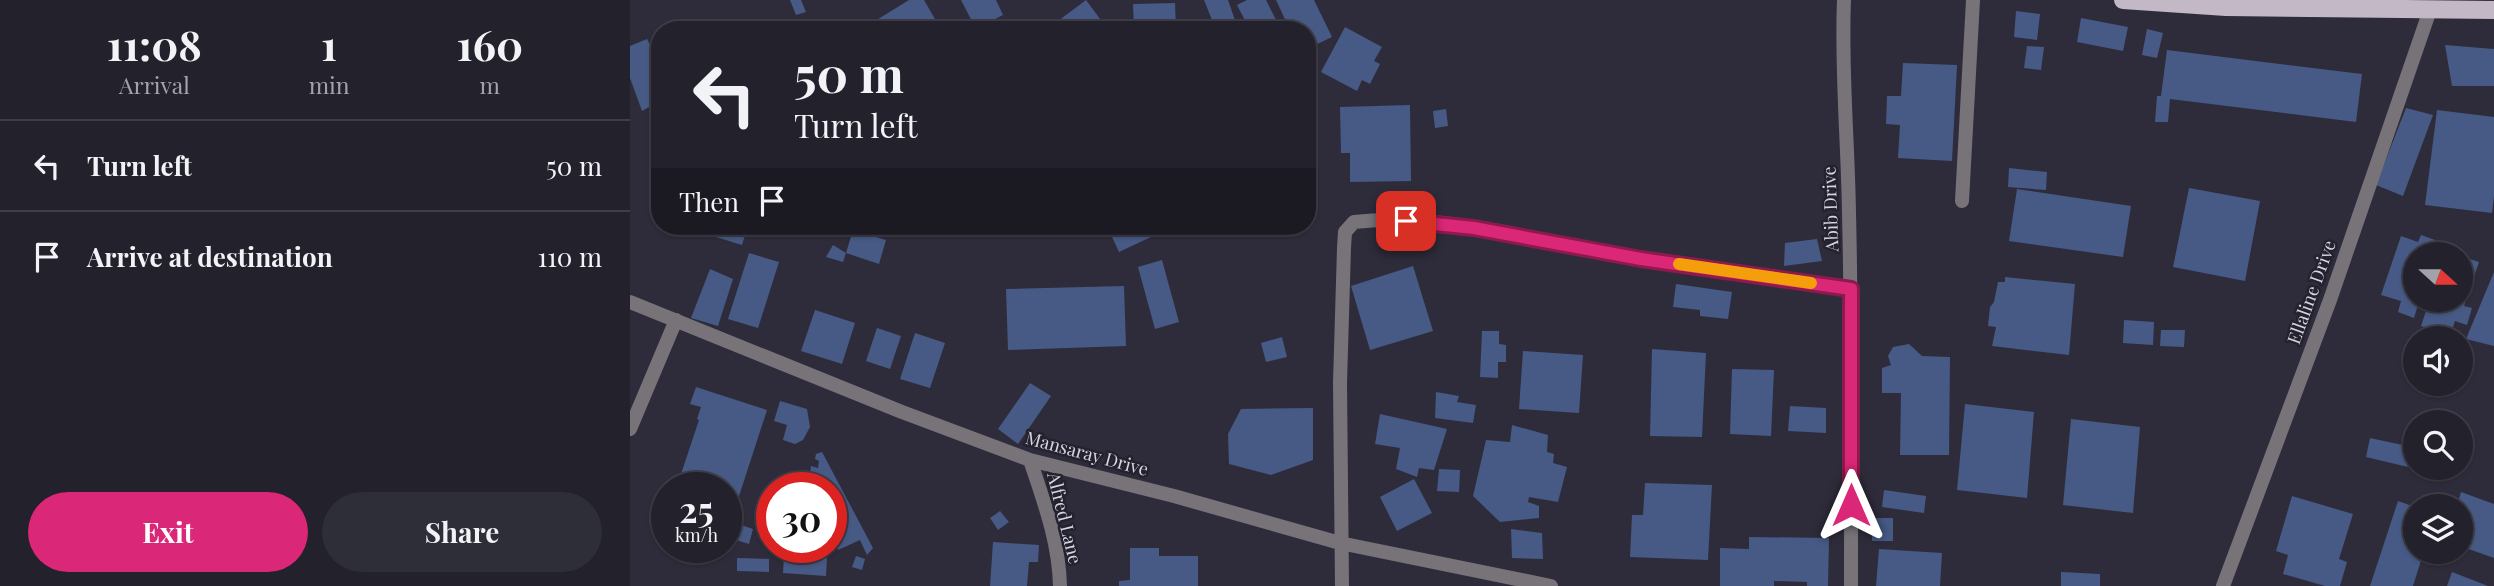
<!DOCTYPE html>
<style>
:root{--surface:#22212c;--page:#2e2e38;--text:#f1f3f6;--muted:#a2a3a9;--line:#3f3e48;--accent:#db2777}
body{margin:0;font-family:"Playfair Display",serif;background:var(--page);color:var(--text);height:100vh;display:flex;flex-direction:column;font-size:26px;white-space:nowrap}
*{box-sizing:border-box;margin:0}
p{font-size:23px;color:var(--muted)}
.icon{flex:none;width:38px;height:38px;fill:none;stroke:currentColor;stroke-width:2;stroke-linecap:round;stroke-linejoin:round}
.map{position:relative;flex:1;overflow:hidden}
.details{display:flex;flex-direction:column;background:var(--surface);width:630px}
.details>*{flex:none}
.banner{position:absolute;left:21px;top:21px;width:665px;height:214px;border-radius:28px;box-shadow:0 2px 5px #0004,0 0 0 2px var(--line);background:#22212c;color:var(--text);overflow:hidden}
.needle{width:46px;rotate:111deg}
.buttons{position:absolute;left:1773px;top:242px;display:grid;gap:14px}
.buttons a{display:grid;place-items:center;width:70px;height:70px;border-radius:50%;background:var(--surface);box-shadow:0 2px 5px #0004,0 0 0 2px var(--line);font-size:35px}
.speed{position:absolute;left:21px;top:472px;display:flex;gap:14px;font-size:35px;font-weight:700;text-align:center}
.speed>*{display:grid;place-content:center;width:91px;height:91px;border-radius:50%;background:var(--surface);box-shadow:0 2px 5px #0004,0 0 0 2px var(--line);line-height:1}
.speed small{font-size:18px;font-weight:400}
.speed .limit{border:10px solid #d22;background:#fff;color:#111}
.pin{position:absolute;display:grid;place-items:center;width:60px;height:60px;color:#fff;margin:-30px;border-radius:14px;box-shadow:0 4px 10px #0006}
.me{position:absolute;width:77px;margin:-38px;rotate:0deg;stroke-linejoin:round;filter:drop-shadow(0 0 5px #0008)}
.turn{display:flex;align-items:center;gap:24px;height:147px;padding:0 28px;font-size:32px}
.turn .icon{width:91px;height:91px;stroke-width:2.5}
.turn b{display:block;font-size:49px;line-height:60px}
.then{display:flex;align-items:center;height:66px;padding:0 28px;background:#0003;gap:14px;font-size:26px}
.eta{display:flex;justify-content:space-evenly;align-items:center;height:119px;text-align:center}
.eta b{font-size:42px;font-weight:700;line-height:49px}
.cta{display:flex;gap:14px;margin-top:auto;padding:14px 28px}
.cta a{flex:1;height:80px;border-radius:42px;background:var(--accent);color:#fff;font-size:28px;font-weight:700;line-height:80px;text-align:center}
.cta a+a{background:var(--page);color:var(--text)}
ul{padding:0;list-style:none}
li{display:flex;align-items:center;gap:21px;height:91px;padding:0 28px;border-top:2px solid var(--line)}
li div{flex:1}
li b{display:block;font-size:26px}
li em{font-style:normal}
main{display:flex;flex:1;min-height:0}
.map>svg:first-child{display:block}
</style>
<main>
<section class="details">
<div class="eta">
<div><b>11:08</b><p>Arrival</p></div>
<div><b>1</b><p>min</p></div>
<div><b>160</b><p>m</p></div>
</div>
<ul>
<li><svg class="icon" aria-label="left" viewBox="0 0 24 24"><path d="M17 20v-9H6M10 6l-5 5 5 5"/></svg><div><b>Turn left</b></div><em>50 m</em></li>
<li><svg class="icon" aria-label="arrive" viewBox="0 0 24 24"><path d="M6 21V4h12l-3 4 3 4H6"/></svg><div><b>Arrive at destination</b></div><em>110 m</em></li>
</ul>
<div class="cta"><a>Exit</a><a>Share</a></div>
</section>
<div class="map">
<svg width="1864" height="586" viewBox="0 0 1864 586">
<rect width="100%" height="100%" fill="#2e2c3a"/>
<path fill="#465a85" d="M160 0H171L176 12 166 15Z
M279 0H294L309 26 302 30H250L245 21Z
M331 0H366L373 15 346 29Z
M456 0 476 27 472 30H416Z
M574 0H598L606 23 586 30Z
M617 0H636L650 28 620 30 607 5Z
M646 0H684L702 37 677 49V30H660Z
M545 3 546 30H504L503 4Z
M1386 11 1410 14 1407 40 1384 37Z
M1451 18 1498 27 1493 51 1447 42Z
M170 21 174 30H152Z
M715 27 752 47 744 61 750 64 740 84 732 80 727 91 691 72Z
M1517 29 1533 33 1527 58 1512 55Z
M17 39 30 63V101L12 111 0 78V46Z
M1815 45 1864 49V86H1822Z
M1397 46 1414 47 1411 70 1394 68Z
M1537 50 1732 74 1726 122 1540 99 1538 122H1525L1527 96H1531Z
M1273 63 1327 65 1322 161 1268 158 1270 125 1256 124 1257 96H1271Z
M780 105 781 181 720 182V153H711L710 107Z
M1776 108 1803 115 1773 196 1746 185Z
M816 109 818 126 805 128 803 111Z
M1807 110 1864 117V196L1862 213 1795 205Z
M1379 168 1417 172 1416 190 1378 187Z
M1559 188 1630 201 1615 281 1543 267Z
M1387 189 1501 206 1493 257 1379 241Z
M89 226H118L112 245 86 237Z
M477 226H518L523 236 489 252Z
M223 230 256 240 249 264 216 253 213 262 196 257 203 245 216 253Z
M1791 235 1805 240 1800 254H1785V299H1830V256L1849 262 1834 306 1842 308 1837 325 1825 321 1820 336 1791 326 1797 308 1788 305 1784 318 1768 312 1771 301 1751 295 1771 236 1788 242Z
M1187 239 1192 261 1154 266 1155 243Z
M119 253 149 262 128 328 98 319Z
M532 260 549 322 525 329 508 267Z
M783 266 803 331 740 350 721 286Z
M80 269 103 279 88 326 61 318Z
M1864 272V346L1836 339Z
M1375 277 1445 284 1439 355 1362 346 1366 327 1358 326 1360 307 1364 302 1368 282H1375Z
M1046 284 1102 292 1098 319 1070 316V310L1043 307Z
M494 286 496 346 378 350 376 289Z
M185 310 225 323 212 364 171 351Z
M1494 320 1524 322 1523 345 1493 343Z
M247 328 271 336 260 369 236 361Z
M1531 330H1555L1554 347 1530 346Z
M852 331H869V344L876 345V362H868V378L850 377Z
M285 333 315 343 300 388 270 379Z
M652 337 657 357 636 362 631 343Z
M1279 344 1292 356 1320 357 1319 455H1270L1271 393H1252V368L1261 365 1258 356 1263 347Z
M1022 349 1076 353 1072 437 1020 436Z
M893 351 953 355 949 413 889 409Z
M1102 369 1144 370 1141 436 1100 434Z
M400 383 421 396 388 444 368 429Z
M66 387 137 410 97 533 96 488H44L46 482 48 483 69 420 67 419 71 407 60 404Z
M806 392 829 396 827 402 846 405 843 423 805 418Z
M150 401 177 409 180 427 173 440 165 444 153 440 157 425 144 421Z
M1335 404 1404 412 1397 498 1327 490Z
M1160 406 1196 408V433L1158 431Z
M683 408V460L641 475 599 464 598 434 611 409Z
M750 414 817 429 804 470 789 468 787 477 766 469 770 448 745 444Z
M1441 419 1510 427 1503 513 1433 505Z
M882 425 918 435 917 452 924 454 923 463 937 467 928 502 899 497 898 502 909 506V518L870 522 843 496 856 440 880 442Z
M1740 438 1782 447 1778 467 1736 457Z
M192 452 243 548 237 555 230 540 208 550 201 535V488H178L181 466 188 468 189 461 185 459 186 454Z
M809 469 830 470 829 492 807 491Z
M784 479 802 513 767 531 750 497Z
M1015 483 1082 485 1078 560 1000 557 1002 515H1013Z
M1254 490 1296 496 1294 513 1252 507Z
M1831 492 1864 504V558L1830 546V506H1827Z
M1662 496 1723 514 1709 559 1717 562 1710 586H1695L1653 574 1658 555 1646 551Z
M1768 501 1785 507V551H1794L1783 586H1740Z
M370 511 379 522 368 530 360 518Z
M1242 518H1263V541H1242Z
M111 525 123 529 119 544 106 540Z
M881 529 912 533 913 559 882 558Z
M1119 537 1199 538 1198 586H1177V582L1144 581V586H1090V548L1119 549Z
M363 542 409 545 408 562H399L397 586H360Z
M500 548H529V556H568V586H489V581L500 580Z
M1249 549 1312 553 1310 586H1246Z
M154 556 197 558 196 576 153 573Z
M226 556 235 559 232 570 222 567Z
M107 558 139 559V572L107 571Z
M1431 572 1470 574V586H1431Z
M1822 572 1858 586H1817Z"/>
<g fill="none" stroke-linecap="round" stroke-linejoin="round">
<path stroke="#787379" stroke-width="14" d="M1214 0C1211 71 1218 142 1219 213 1222 337 1221 462 1221 586
M1332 201 1343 0
M0 302 272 412 400 460 544 496 710 543 921 586
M0 429 46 320
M400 460C414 502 429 542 430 586
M712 586 710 383 714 248 715 232 724 222C815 212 919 243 1009 259 1079 271 1150 279 1221 289
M1593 586 1700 300 1800 10"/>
<path stroke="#c3b8c5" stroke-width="18" d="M1493 0 1596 7 1864 10"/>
</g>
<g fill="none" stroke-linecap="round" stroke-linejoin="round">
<g stroke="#8e194d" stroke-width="18">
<path id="route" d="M776 221 844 228 1011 259 1221 289V505"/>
</g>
<use href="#route" stroke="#db2777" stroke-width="12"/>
<path stroke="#f59e0b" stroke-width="12" d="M1049 264 1181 283"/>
</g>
<g text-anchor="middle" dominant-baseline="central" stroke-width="5" stroke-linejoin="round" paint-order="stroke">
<g font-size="18" fill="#d6d4de" stroke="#24222f">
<text transform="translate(1200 209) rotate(-92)">Abib Drive</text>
<text transform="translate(1681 292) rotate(-70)">Ellaline Drive</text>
<text transform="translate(457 453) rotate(15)">Mansaray Drive</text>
<text transform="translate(435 518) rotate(76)">Alfred Lane</text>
</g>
</g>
</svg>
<div class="buttons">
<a><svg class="needle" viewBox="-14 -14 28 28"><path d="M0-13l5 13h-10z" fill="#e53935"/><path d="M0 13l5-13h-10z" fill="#a2a3a9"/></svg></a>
<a><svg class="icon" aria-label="sound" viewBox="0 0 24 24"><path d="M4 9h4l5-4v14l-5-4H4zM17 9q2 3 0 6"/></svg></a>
<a><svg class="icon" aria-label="search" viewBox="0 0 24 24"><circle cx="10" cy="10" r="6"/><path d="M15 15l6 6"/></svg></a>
<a><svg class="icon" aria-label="layers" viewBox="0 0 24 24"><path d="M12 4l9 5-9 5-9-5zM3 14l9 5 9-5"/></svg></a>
</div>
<div class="speed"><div>25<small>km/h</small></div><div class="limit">30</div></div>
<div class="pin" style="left:776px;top:221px;background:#d93025"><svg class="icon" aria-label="arrive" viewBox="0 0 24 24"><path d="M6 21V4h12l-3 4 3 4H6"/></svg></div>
<svg class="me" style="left:1221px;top:505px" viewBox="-20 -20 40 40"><path d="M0-17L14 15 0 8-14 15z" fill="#db2777" stroke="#fff" stroke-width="4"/></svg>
<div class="banner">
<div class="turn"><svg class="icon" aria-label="left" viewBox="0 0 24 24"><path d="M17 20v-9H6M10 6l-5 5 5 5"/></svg><div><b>50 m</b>Turn left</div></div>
<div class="then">Then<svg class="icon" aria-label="arrive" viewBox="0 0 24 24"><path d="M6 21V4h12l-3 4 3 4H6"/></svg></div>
</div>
</div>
</main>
